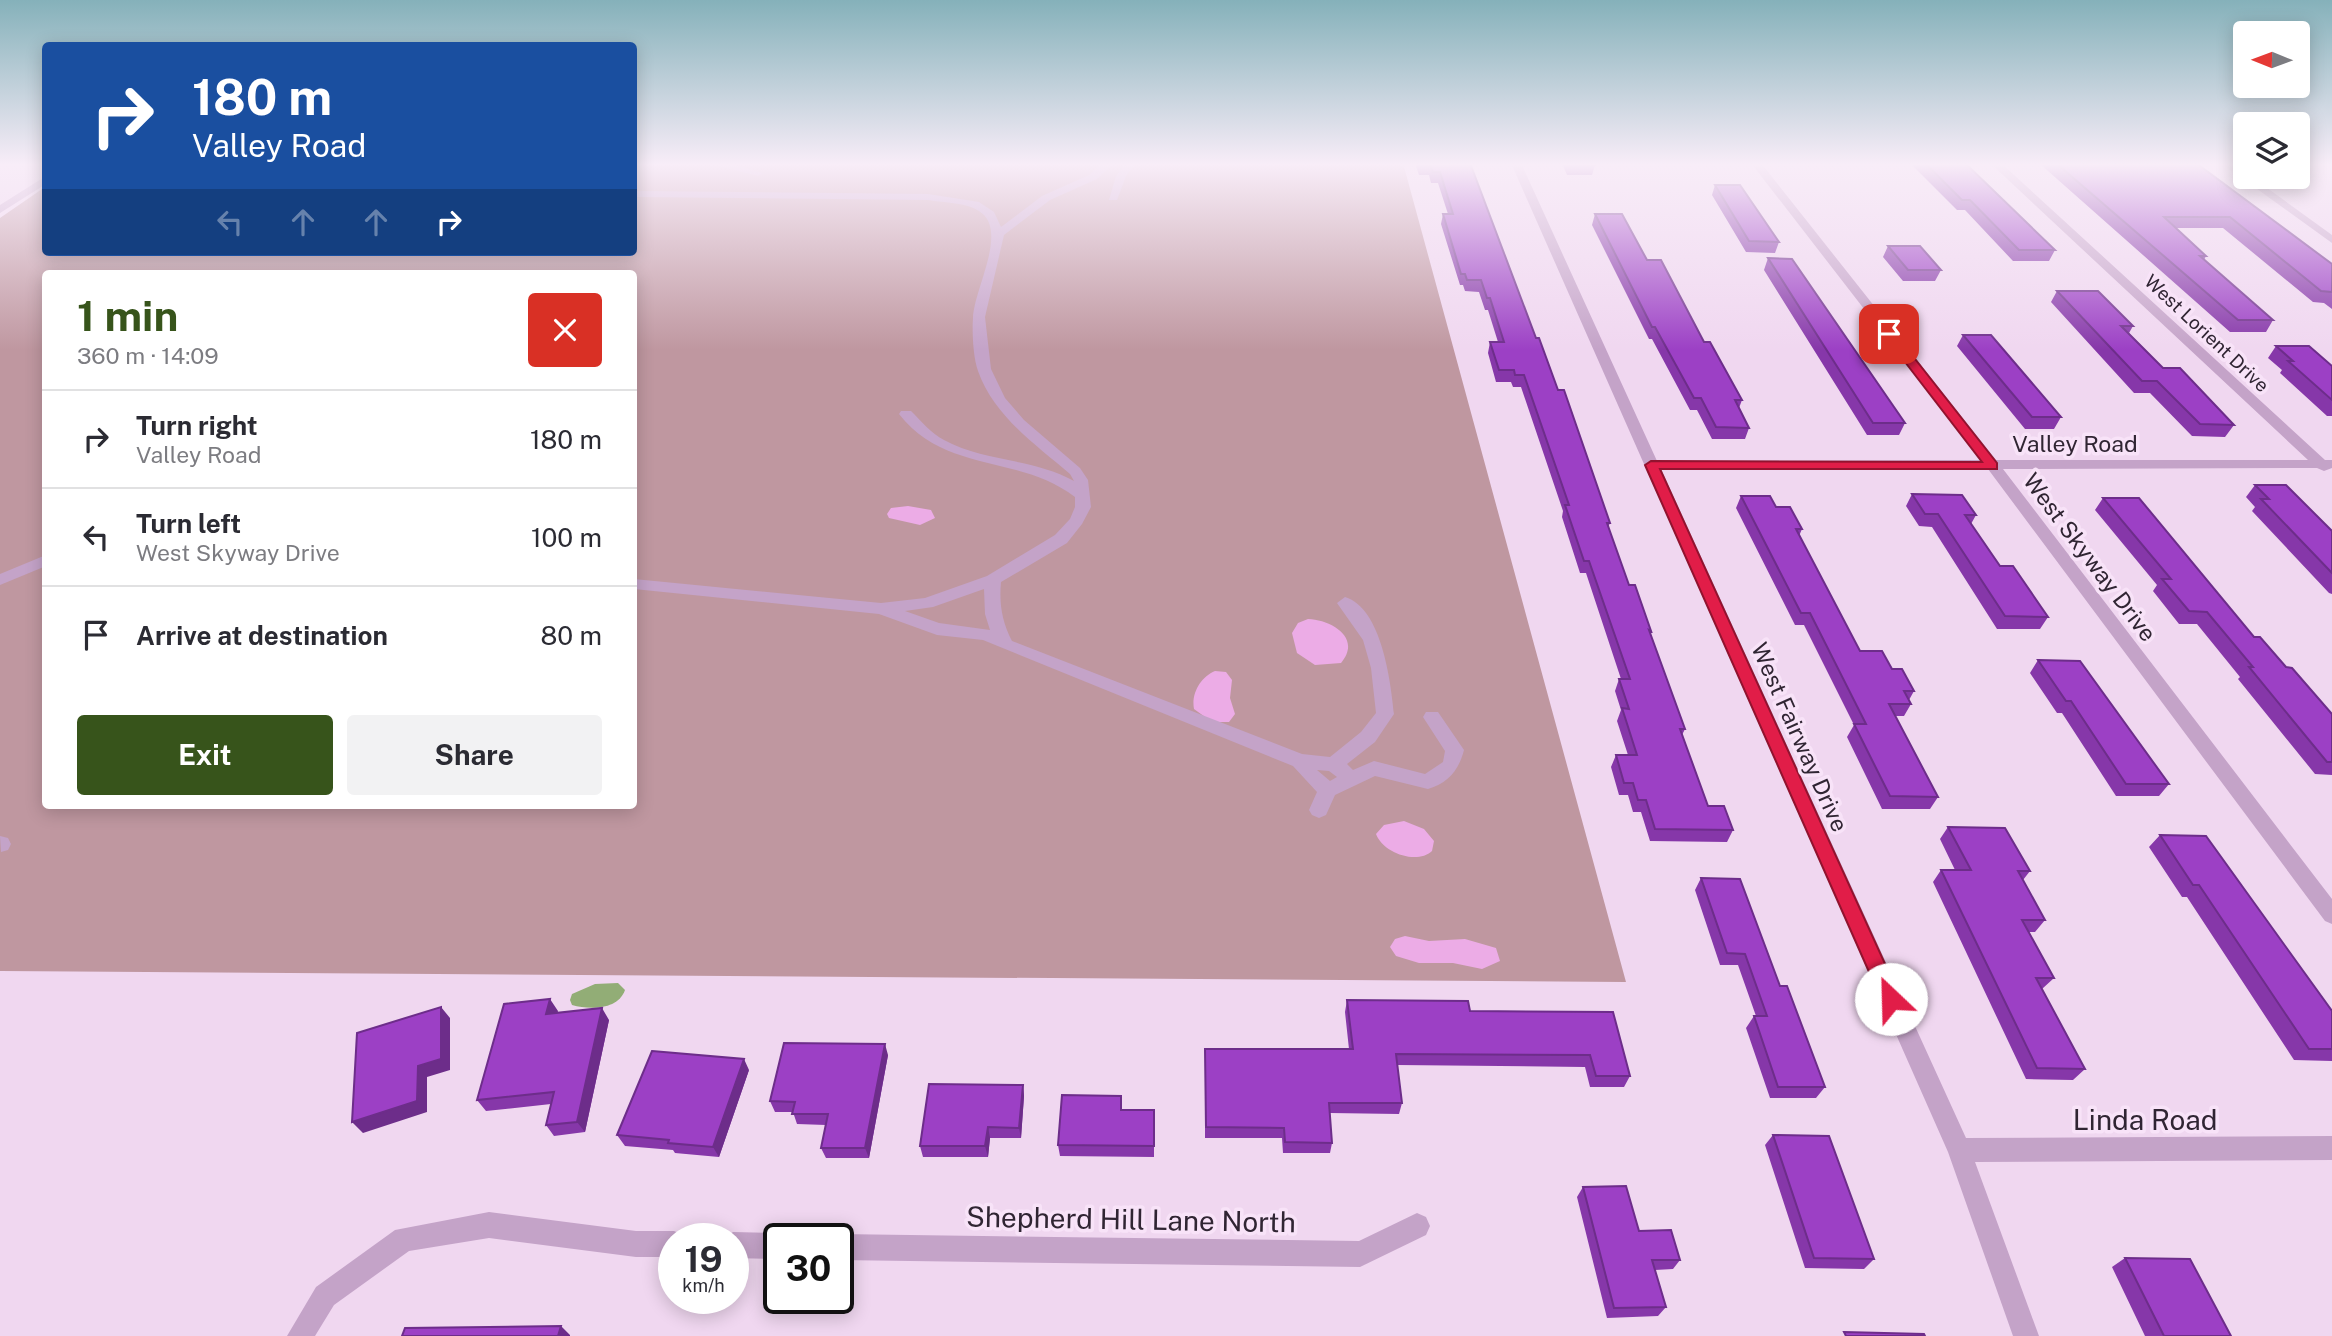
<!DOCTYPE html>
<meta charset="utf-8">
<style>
:root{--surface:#fff;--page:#f2f2f3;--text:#2b2b33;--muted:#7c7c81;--line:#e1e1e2;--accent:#37541b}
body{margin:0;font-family:"Public Sans",sans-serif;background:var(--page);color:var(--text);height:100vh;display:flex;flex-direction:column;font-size:26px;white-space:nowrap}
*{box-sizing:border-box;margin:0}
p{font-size:23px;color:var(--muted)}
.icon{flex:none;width:38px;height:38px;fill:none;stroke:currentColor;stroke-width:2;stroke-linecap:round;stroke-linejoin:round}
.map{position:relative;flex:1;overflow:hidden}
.side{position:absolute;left:42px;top:270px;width:595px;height:539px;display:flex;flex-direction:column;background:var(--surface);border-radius:7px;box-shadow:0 4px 18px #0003}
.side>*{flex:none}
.top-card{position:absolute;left:42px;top:42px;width:595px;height:214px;border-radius:7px;box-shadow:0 4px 18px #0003;background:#1a4fa0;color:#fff;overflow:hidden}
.needle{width:46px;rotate:271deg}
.buttons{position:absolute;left:2233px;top:21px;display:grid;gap:14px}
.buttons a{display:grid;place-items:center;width:77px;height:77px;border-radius:7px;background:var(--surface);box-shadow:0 4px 18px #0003;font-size:35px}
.speed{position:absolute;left:658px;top:1223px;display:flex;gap:14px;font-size:35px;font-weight:700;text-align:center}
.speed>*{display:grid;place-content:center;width:91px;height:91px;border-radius:50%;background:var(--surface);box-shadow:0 4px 18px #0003;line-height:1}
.speed small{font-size:18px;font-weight:400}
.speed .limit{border:4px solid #111;border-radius:10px;background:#fff;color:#111}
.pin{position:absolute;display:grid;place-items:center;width:60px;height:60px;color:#fff;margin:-30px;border-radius:14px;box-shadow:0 4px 10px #0006}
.me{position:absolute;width:77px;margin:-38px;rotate:336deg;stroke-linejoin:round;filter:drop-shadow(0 0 5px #0008)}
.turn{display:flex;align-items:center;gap:24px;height:147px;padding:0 35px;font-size:32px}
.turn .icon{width:91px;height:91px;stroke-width:2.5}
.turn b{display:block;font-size:49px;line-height:60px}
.lanes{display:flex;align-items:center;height:66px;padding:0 35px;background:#0003;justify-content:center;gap:35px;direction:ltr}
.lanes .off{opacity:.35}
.round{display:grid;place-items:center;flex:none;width:74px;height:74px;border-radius:7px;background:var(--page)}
.summary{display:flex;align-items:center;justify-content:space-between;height:119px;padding:0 35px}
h1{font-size:42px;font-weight:700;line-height:52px;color:var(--accent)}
.action{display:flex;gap:14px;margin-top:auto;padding:14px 35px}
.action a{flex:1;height:80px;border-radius:7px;background:var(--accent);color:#fff;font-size:28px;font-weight:700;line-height:80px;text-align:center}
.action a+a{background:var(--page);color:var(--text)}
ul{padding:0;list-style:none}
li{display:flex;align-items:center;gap:21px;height:98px;padding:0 35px;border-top:2px solid var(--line)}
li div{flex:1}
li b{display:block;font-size:26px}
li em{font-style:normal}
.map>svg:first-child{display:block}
</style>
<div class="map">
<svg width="2332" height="1336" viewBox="0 0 2332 1336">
<rect width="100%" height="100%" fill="#f0d7f0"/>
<path fill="#bf97a0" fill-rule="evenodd" d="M634 163H1403L1626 982 0 971V218L45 187 46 252H634ZM46 273H634V805H46Z"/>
<path fill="#ecace6" d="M908 506 931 510 935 518 920 525 889 518 887 514 891 508Z
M1308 619C1332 620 1362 638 1341 663L1315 665 1297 653 1292 633 1298 623Z
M1215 671 1226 672 1232 680 1230 698 1235 714 1229 722H1212L1194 709C1191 693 1201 677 1215 671Z
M1404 821 1424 829 1434 841 1432 851C1417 865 1383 853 1376 834L1384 825Z
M1405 936 1429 941 1465 939 1496 948 1500 961 1482 969 1453 963H1419L1396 956 1390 947 1395 939Z"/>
<path fill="#92ad76" d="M618 983 625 990C618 1010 590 1010 572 1005L570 1000 572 994 595 984Z"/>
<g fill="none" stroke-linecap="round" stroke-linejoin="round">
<path fill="#c4a3c8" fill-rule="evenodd" d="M707 163H727L763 173 758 176Z
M1103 163H1114L1097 179 1050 200 1004 235 985 317 991 369 1005 398 1024 420 1080 468 1088 480 1091 507 1082 524 1067 543 1001 582C999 604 1002 622 1012 641L1302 754 1330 757 1361 732 1376 713 1371 668 1363 640 1337 603 1345 597C1382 608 1391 683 1394 714L1375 742 1347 764 1353 770 1374 761 1425 774 1443 762 1445 751 1423 717 1426 712H1438L1464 750C1459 770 1448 783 1428 789L1375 776 1335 795 1326 815 1319 818 1312 815 1309 810 1317 792 1293 766 983 640 937 635 879 614 634 589V579L881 603 925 598 987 576 1055 535 1070 519 1075 507V497C1019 454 946 474 899 414L901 411H911C921 421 931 433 944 440 984 462 1033 458 1074 481L1070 474C1035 444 994 416 978 371 973 357 972 332 973 318 974 290 1005 237 984 215 971 202 945 203 928 200L634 197V191L928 194 979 202 994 212 1001 227 1042 196 1089 175ZM984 589 985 614 990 630 939 623 905 611 933 607ZM1317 770 1329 771 1337 777 1330 781Z
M1126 163H1136L1126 176 1117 200H1109L1116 176Z
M1511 163H1521L1657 461 1981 460 1751 163H1761L1996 460H2308L1990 163H2001L2325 460H2332V468L2324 471 2317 468 2003 469 2332 899V924L2325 921 1988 469H1661L1966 1138 2332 1136V1160L1975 1162 2039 1336H2013L1948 1152Z
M2221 163H2233L2245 172V177H2252L2332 235V243Z
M46 176V184L0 213V205Z
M46 555V566L0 585V574Z
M0 836 8 838 11 844 8 850 1 852Z
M489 1212 636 1231H674L683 1235 685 1239H674V1257H636L489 1238 409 1251 334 1305 315 1336H287L316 1287 395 1230Z
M1417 1213 1426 1217 1430 1226 1426 1235 1360 1267 838 1260V1239H829L838 1234 1359 1241Z
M733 1232 779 1233 789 1239H779V1259L733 1258V1239H723Z"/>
</g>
<path fill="#8637a9" d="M1415 163H1470L1536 338 1558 390 1610 523 1608 527 1629 585 1651 631 1650 634 1685 729 1682 735 1708 806 1733 830 1727 842 1650 841 1641 812H1633L1628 795H1619L1611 767 1616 755H1628L1617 721 1621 710 1615 691 1619 679H1621L1586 573H1580L1562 517 1563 511 1521 387H1513L1511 382H1496L1488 353 1490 342H1498L1488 310H1485L1479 292 1465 291 1463 285H1460L1441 224 1443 214H1448L1438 183H1431L1429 175H1419Z
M1562 163H1594L1595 165 1592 175H1567Z
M1910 163H1965L2055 250 2049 261H2013L1965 210H1957Z
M2039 163H2196L2332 264V309L2324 303 2313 302 2223 228H2176L2206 256 2204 260 2273 320 2266 332H2230Z
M1715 185 1779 242 1775 253 1746 252 1712 195Z
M1595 214 1647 260 1704 342 1742 400 1739 408 1749 428 1745 439H1712L1697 410H1690L1652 339H1649L1592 225Z
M1888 246 1941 270 1935 281H1903L1883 257Z
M1768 258 1905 423 1899 435H1867L1764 270Z
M2057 291 2133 326 2129 333 2163 368 2234 425 2225 437 2192 436 2150 393H2134L2051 302Z
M1963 335 2061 417 2054 429H2025L1957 346Z
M2276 346 2332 366V416H2327L2280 373 2282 370 2268 358Z
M2255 485 2332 531V594L2329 593 2252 511 2255 507 2246 497Z
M1912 494 1976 515 1971 524 2000 566 2048 617 2040 629H1997L1932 527 1919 526 1906 506Z
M1741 496 1776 507 1802 529 1799 536 1860 651 1892 669 1914 691 1909 700 1911 704 1904 716H1895L1938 797 1930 809H1882L1847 737 1854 725 1804 625H1795L1736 508Z
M2103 498 2254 637 2332 714V775L2315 774 2238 679 2240 677 2197 624H2179L2153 591 2157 585 2095 510Z
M2038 660 2169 784 2159 796H2116L2062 713H2057L2030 673Z
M1948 827 2030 871 2023 880 2045 920 2035 932H2029L2054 978 2042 989 2085 1069 2073 1080 2026 1079 1933 882 1941 870H1955L1940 839Z
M2160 835 2332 1011V1061L2294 1060 2187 897H2182L2149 847Z
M1701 878 1780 986 1825 1087 1816 1098H1770L1746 1028 1754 1016H1756L1738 965H1720L1695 890Z
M1347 1000 1470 1011 1613 1012 1630 1076 1624 1087H1590L1585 1067 1397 1065 1402 1103 1399 1114 1330 1113 1332 1143 1330 1153H1283L1282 1138H1205V1049H1349L1345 1012Z
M558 1011 557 1013 609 1020 585 1132 554 1136 546 1125 551 1104 486 1111 477 1100Z
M888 1055 869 1158H826L821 1148 826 1125 797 1124 793 1112H775L770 1101Z
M749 1070 719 1157 675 1153 673 1150 625 1146 617 1135Z
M1023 1085 1024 1096 1021 1138H990L988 1157H923L920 1146Z
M1122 1110H1154V1157L1060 1156 1058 1145Z
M1773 1135 1874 1259 1864 1269 1805 1268 1765 1145Z
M1583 1187 1639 1231 1680 1260 1673 1269 1655 1270 1666 1307 1658 1316 1607 1318 1577 1197Z
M2125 1258 2231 1336H2145L2112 1267Z"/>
<path fill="#6d2d8a" d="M550 999 558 1011 554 1026 546 1014Z
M441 1007 450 1018V1070L427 1077V1112L363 1133 352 1122 418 1066Z
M602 1008 609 1020 585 1132 577 1122Z
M885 1044 888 1055 869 1158 865 1148Z
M744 1059 749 1070 719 1157 713 1147Z
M1023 1085 1024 1096 1021 1138 1019 1128Z
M988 1127 990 1138 988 1157 985 1146Z
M561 1326 570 1335V1336H558Z"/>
<path fill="#9c40c5" stroke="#6d2d8a" stroke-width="2" d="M1420 163H1470L1536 338H1539L1558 390H1564L1610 523H1607L1629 585H1635L1651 631 1649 630 1685 729H1680L1708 806H1724L1733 830 1655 829 1646 800H1638L1633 783H1624L1616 755H1637L1622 708 1629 709 1619 679H1630L1589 561H1584L1565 505H1569L1524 375H1515L1514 370H1499L1490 342H1504L1490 298H1487L1481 280H1467L1465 274H1461L1443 214H1453L1440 172H1433L1430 164H1420Z
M1569 163H1594L1595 165 1570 164Z
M1925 163H1965L2055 250H2019L1970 200H1962Z
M2056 163H2196L2332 264V292L2321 291 2230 217H2164L2206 256H2200L2273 320H2238Z
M1715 185H1740L1779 242 1749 241Z
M1595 214H1622L1647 260H1661L1704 342H1710L1742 400H1735L1749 428 1716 427 1701 398H1694L1655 327H1652Z
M1888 246H1920L1941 270H1908Z
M1768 258 1792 259 1905 423H1873Z
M2057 291H2098L2133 326H2121L2163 368H2180L2234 425 2200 424 2157 381H2142Z
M1963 335H1991L2061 417H2032Z
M2276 346H2309L2332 366V400L2288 361H2293Z
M2255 485H2286L2332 531V573L2261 499H2269Z
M1912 494 1962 495 1976 515H1965L2000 566H2013L2048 617 2005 616 1938 514H1925Z
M1741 496H1770L1776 507H1790L1802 529H1796L1860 651H1882L1892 669H1902L1914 691H1904L1911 704H1889L1938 797 1890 796 1854 724H1866L1810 613H1801Z
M2103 498H2139L2254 637H2260L2286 667 2292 668 2332 714V762H2327L2249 667H2253L2207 612 2189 611 2162 579H2171Z
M2038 660 2080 661 2169 784H2126L2071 701H2066Z
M1948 827 2005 828 2030 871H2018L2045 920H2022L2054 978H2036L2085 1069 2037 1068 1941 870H1971Z
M2160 835 2206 836 2332 1011V1049H2309L2199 885H2193Z
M1701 878 1740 879 1780 986H1787L1825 1087H1778L1754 1016H1767L1745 954 1727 953Z
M550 999 546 1014 602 1008 577 1122 546 1125 554 1092 477 1100 504 1004Z
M1347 1000 1468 1001 1470 1011 1613 1012 1630 1076H1596L1590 1055 1396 1054 1402 1103H1329L1332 1143 1285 1142 1284 1128 1206 1127 1205 1049H1353Z
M441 1007V1059L418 1066 417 1101 352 1122 357 1033Z
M784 1043 885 1044 865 1148H821L828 1114H792L795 1102 770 1101Z
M652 1051 744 1059 713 1147 668 1143 669 1140 617 1135Z
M929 1084 1023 1085 1019 1128 988 1127 985 1146H920Z
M1062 1095 1121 1096V1110H1154V1146L1058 1145Z
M1773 1135 1829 1136 1874 1259 1814 1258Z
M1626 1186 1639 1231 1671 1230 1680 1260H1652L1666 1307 1614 1308 1583 1187Z
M2125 1258 2190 1259 2231 1336H2164Z
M561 1326 558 1336H402L405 1328Z
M1844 1332 1924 1334 1925 1336H1846Z"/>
<linearGradient id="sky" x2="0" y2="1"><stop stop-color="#85b1ba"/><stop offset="0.47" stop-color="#f8edf8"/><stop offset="1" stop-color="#f8edf8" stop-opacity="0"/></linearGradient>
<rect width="2332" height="350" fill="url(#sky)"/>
<path fill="#e11d48" stroke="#92132f" stroke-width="2" d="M1885 331H1893L1997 463V469H1660L1901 999 1898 1005 1891 1008 1884 1005 1881 999 1645 465 1651 461 1982 462 1885 336Z"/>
<g text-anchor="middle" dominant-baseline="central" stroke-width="7" stroke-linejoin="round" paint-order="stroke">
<g font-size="19" fill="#302533" stroke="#f8e3f8">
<text transform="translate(2207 333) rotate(43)">West Lorient Drive</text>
</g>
<g font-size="23" fill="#302533" stroke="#f8e3f8">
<text x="2075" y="443">Valley Road</text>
<text transform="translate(2090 557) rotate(53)">West Skyway Drive</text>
<text transform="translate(1800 737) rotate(66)">West Fairway Drive</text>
</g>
<g font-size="28" fill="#302533" stroke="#f8e3f8">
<text x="2145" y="1119">Linda Road</text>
<text transform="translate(1131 1219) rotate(1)">Shepherd Hill Lane North</text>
</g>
</g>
</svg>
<div class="buttons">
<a><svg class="needle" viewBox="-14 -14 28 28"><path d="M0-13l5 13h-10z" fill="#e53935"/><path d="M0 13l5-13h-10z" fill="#7c7c81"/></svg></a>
<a><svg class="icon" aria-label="layers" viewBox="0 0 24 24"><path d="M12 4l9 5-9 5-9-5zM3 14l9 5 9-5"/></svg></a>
</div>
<div class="speed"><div>19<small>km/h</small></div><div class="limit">30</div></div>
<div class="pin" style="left:1889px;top:334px;background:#d93025"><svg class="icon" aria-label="arrive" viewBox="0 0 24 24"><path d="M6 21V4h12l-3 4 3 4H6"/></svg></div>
<svg class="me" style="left:1891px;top:999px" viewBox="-20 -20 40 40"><circle r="19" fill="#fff"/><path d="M0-13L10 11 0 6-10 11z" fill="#e11d48"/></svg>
<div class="top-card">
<div class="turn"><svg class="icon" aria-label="right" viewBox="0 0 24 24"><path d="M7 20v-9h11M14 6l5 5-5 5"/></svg><div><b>180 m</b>Valley Road</div></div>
<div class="lanes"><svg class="icon off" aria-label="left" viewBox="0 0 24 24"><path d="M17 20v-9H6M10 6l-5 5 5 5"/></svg><svg class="icon off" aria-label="ahead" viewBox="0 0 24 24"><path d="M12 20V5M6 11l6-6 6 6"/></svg><svg class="icon off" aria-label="ahead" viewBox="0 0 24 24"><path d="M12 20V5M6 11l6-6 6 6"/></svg><svg class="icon" aria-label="right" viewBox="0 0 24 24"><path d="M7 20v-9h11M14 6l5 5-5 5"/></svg></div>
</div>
<section class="side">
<div class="summary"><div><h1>1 min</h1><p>360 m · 14:09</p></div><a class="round" style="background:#d93025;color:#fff"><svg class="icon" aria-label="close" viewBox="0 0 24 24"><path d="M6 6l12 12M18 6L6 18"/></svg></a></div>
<ul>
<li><svg class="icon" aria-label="right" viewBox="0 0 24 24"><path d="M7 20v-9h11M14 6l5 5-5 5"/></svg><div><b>Turn right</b><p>Valley Road</p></div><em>180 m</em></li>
<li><svg class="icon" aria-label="left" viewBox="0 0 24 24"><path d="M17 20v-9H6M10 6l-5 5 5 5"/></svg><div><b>Turn left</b><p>West Skyway Drive</p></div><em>100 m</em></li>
<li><svg class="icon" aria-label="arrive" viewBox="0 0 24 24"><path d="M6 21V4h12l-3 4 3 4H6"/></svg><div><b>Arrive at destination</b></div><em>80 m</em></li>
</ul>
<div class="action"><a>Exit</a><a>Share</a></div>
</section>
</div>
